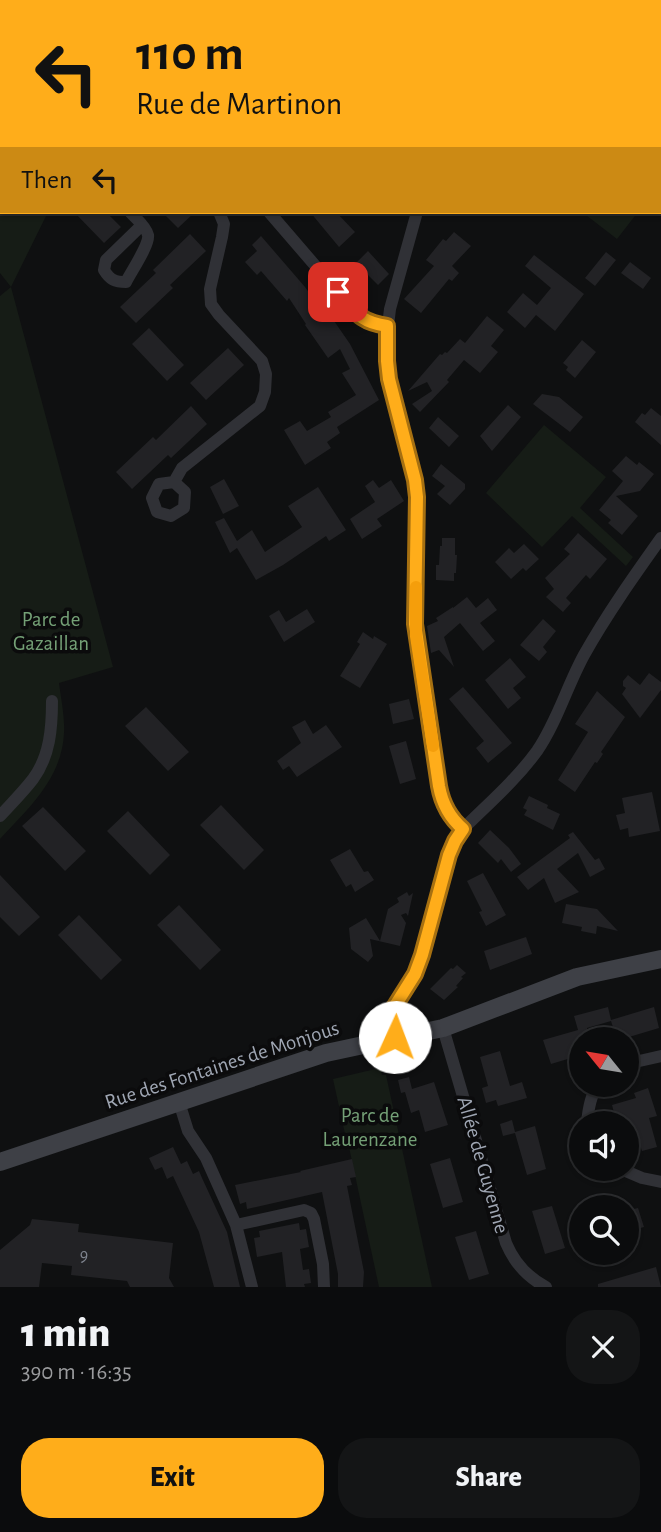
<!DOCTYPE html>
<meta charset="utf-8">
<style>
:root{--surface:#0b0c0d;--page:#141516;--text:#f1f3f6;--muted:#9a9b9d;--line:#2b2c2e;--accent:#ffad1a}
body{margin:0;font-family:"Alegreya Sans",sans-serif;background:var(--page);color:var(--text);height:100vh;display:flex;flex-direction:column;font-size:26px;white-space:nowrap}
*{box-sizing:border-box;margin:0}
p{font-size:23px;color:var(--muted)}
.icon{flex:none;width:38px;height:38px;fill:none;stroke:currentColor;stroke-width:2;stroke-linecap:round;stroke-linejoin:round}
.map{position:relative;height:1287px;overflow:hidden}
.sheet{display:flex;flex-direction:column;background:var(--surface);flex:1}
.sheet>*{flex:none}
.guide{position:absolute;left:0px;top:0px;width:662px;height:214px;box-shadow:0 2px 5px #0004,0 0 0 2px var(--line);background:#ffad1a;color:#111;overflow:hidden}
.needle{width:46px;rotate:300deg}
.fabs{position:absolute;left:569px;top:1027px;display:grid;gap:14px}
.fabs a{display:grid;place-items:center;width:70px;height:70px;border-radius:50%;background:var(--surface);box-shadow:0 2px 5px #0004,0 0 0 2px var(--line);font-size:35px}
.pin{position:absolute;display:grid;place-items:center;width:60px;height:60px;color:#fff;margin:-30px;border-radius:14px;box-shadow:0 4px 10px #0006}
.me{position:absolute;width:77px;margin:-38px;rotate:2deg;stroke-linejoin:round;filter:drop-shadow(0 0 5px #0008)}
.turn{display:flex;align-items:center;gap:24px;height:147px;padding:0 21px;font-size:32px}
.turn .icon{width:91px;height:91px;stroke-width:2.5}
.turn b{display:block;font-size:49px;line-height:60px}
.then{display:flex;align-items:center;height:66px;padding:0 21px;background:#0003;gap:14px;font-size:26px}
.round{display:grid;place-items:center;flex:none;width:74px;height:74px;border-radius:28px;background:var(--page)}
.head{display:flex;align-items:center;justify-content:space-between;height:119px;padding:0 21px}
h1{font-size:42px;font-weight:800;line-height:52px}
.button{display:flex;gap:14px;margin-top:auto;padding:14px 21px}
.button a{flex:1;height:80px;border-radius:28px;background:var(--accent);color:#111;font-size:28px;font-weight:800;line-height:80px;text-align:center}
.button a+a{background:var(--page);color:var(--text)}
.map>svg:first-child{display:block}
</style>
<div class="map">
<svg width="661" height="1287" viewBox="0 0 661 1287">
<rect width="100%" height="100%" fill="#0f1011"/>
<path fill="#161c16" d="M0 139 2 141V212H48L11 287 113 667 59 683C61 699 65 717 64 733 62 778 29 808 0 839V296L11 287 0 273Z
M582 212H638L617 239Z
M544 425 606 477 580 508 633 557 626 566 572 516 542 547 486 493Z
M384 1067 385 1071 381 1072 382 1075H386L432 1287H379L349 1147H345L347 1143 333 1079Z"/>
<path fill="#222225" d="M74 212H106L121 227 104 243Z
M162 212H195L178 228Z
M310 212H336L355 232 339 247Z
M454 232 471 246 452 266 459 273 452 281 449 279 421 313 404 299 434 266 426 260 443 239 446 241Z
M190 234 206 251 170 285 173 288 136 323 120 307 156 273 153 270Z
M261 236 305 287 323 312 326 310 332 318 350 344 379 400 337 427 340 433 327 442 331 448 305 465 284 430 300 421 307 431 331 417 328 412 356 395 342 373 350 369 340 349 328 358 305 325 306 324 289 298 287 301 261 271 257 275 245 262 257 251 252 245Z
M368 251 389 274 378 285 356 263Z
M606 252 616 260 595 286 585 278Z
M534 255 584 294 555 331 536 315 525 328 507 312 523 293 537 305 551 288 525 266Z
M630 262 651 278 643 289 621 273Z
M487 316 504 330 491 346 498 352 480 373 464 360 447 380 449 382 420 412 412 404 432 391 427 382 408 391 440 354 442 355 445 352 447 353 460 339 465 343Z
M149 328 184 365 167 381 132 344Z
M582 340 596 352 575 378 566 370 568 367 563 363Z
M228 348 244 365 206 400 190 383Z
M542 394 559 397 583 417 570 432 533 404Z
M508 405 521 417 492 451 480 436Z
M191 406 207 424 171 458 168 455 132 489 116 472 153 437 156 440Z
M651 408 661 416V445L635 422 642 413 645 415Z
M438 417 459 436 449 447 429 428Z
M626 456 637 465 639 462 654 474 640 491 616 496 638 516 622 535 608 523 611 520 599 510 623 481 612 471Z
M441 464 465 484V489L450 505 437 494 445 486 432 476Z
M224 479 239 506 223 514 210 487Z
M373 480 379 488 391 480 404 501 377 519 382 526 362 539 350 519 375 502 365 486Z
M318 487 346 530 329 541 326 536 283 565 256 580 237 548 230 553 215 522 224 518 237 541 252 530 265 552 302 527 288 506Z
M578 533 607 559 590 579 586 575 566 598 571 603 563 612 546 597 554 589 545 578 570 554 564 549Z
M442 538H455V555H457L456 573H454V581L436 580V565H439L440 546H442Z
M524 544 539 559 526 571 523 568 511 579 495 562 509 548 514 553Z
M467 597 476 608 488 598 497 610 480 623 495 641 483 651 460 623 444 637 454 667 439 650 431 653 427 626 438 621 436 618 453 607V608Z
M307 609 315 622 284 642 269 616 279 610 286 622Z
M543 619 556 631 543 647 547 652 539 661 520 645Z
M363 632 373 639 374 636 387 644 360 688 340 676 360 644 357 642Z
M510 658 526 677 513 688 521 698 508 709 485 680Z
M649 673 661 682V690L640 718 622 694 626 688 623 686V681L628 675 640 685Z
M463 687 512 743 488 763 476 748 484 741 449 699Z
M597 691 625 717 601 752 603 754 597 763 595 762 575 792 558 780 588 732 575 724Z
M409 699 414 719 393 724 389 704Z
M146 707 189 752 168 771 125 726Z
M305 720 313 734 326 725 342 747 297 777 289 766 283 770 277 761 301 743 292 727Z
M406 741 416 779 400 784 389 746Z
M652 792 660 831 629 837 628 828 620 830 616 815 625 813 622 798Z
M529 796 548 805 547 808 560 814 553 830 524 815 527 810 523 808Z
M221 805 264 850 244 870 200 825Z
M43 807 86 851 65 871 22 826Z
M128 811 170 855 150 875 107 831Z
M490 830 509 848 521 864 511 872 501 859 498 863 478 843Z
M573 832 595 860 599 858 605 869 590 877 578 853 557 869 579 892 555 903 544 878 528 890 517 877 570 838 568 835Z
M350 849 364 872 368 871 374 880 355 892 351 884 346 887 330 860Z
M483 873 506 915 486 926 479 912 482 911 467 881Z
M0 875 40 917 19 936 0 917Z
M407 892 409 896 413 893 408 916 406 913 401 915 406 923 400 946 370 939 373 956 368 962 351 949 349 928 366 918 380 941 388 909 399 902 397 898Z
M566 904 597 909 618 931 597 926 596 934 581 931 582 927 562 923Z
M179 905 221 950 200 970 157 925Z
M79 915 122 960 101 980 58 935Z
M526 937 532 954 490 970 484 951Z
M457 965 466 973 461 977 463 978 456 986 458 987 444 1000 430 989 451 968 453 969Z
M608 1007 611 1020 654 1007 659 1028 619 1040H617L611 1021 587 1028 590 1040H581V1055L551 1064 543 1040 578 1030 574 1016Z
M500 1051 510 1086 522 1082 527 1098 498 1106 496 1100 486 1103 482 1088 488 1086 480 1057Z
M409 1077 412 1089 434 1082 448 1125 425 1132 419 1110 411 1113 405 1092 401 1093 398 1080Z
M648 1088 657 1116 649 1118 657 1147 642 1151 640 1145 626 1149V1124H617L612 1105 636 1098 634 1093Z
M512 1120 515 1132 535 1126 546 1169 527 1175 515 1133 503 1136 500 1124Z
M173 1147 181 1164 187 1161 193 1174 199 1171 202 1178 227 1232 240 1287H214L199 1232 173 1176 167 1179 162 1167 155 1170 149 1158Z
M450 1158 463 1202 443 1208 430 1164Z
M352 1159 356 1177 350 1178 352 1185 347 1186 364 1272 363 1287H338V1274L322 1192 247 1209 246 1202 240 1204 235 1185 301 1172 300 1171Z
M552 1206 565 1248 545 1254 532 1211Z
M638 1208 644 1227 626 1232V1211Z
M32 1219 79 1224 78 1232 173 1243 169 1278 174 1287H130L127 1281 71 1275 72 1266 42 1263 39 1287H0V1250L30 1225Z
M299 1223 300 1230 306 1229 309 1247 300 1249 303 1270 309 1269 311 1283 304 1284 305 1287H286L282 1252 257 1257 254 1238 260 1237 259 1231Z
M476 1231 489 1274 469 1280 455 1237Z
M656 1267 661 1287H598V1284Z"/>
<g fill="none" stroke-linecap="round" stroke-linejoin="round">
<path stroke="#303136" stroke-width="12" d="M79 0 81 2
M469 2 470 0
M0 88 2 86
M130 212C135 218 146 226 148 235 150 244 131 272 126 282 115 282 110 280 104 270L106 260 142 225
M269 212 362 320 371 323 388 326
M417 212 390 309 388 326 387 353 389 379 415 480 417 497 415 624 439 786C442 803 450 818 463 829
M174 482 185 492 184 508 171 516 157 512 152 498 159 484 174 482 182 468 260 406 265 392 266 374 262 361 219 315 211 304 210 289 222 237 224 224 219 212
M0 816C11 804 23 792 33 779 50 756 52 728 52 701
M443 1028 506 1243C514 1262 527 1277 546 1287
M395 1037 393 1009 415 974 422 955 449 855 455 841 463 829C488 804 516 780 537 751 557 722 567 686 584 655 607 614 634 576 661 538
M626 1064 661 1056
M179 1102 188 1131 206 1158 236 1225 252 1287
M587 1124C588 1110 590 1096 598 1085
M621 1169 642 1178 661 1182
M236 1225 304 1210 311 1213 314 1219 323 1264 324 1287"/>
<path stroke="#3e4046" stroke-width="18" d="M0 1162 326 1053 443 1028 577 977 661 959"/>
</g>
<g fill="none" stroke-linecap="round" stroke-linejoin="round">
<g stroke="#a67011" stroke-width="18">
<path id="route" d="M338 292C356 312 359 322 387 326V361L389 379 415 480 417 497 415 624 439 786C442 803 450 818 463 829L455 841 449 855 422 955 415 974 393 1009 395 1037"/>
</g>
<use href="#route" stroke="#ffad1a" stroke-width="12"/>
<path stroke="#f59e0b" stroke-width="12" d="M416 587V636L433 746"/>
</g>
<g text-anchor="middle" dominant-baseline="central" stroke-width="7" stroke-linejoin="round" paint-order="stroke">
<g font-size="18" fill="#7f848f">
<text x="84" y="1256">9</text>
</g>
<g font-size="21" fill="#74a076" stroke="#0b0b0c">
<text x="51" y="619">Parc de<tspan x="51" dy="24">Gazaillan</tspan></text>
<text x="370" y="1115">Parc de<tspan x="370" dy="24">Laurenzane</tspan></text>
</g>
<g font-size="21" fill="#9fa6b3" stroke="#0b0b0c">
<text transform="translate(222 1065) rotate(-18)">Rue des Fontaines de Monjous</text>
<text transform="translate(483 1165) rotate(74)">Allée de Guyenne</text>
</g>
</g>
</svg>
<div class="fabs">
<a><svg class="needle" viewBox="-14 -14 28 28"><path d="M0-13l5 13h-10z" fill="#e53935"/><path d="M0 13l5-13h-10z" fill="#9a9b9d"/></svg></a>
<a><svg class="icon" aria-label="sound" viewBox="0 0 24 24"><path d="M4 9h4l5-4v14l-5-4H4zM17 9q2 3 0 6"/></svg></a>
<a><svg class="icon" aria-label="search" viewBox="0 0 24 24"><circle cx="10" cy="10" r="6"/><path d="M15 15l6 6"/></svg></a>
</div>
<div class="pin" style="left:338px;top:292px;background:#d93025"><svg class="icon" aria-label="arrive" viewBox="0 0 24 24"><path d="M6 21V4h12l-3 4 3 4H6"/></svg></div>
<svg class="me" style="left:395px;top:1037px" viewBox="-20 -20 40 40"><circle r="19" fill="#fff"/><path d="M0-13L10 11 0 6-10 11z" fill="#ffad1a"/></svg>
<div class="guide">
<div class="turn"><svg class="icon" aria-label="left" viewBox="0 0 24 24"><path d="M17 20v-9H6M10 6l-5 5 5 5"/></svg><div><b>110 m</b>Rue de Martinon</div></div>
<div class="then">Then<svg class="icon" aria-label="left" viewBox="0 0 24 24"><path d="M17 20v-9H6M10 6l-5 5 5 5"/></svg></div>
</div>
</div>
<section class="sheet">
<div class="head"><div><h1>1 min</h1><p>390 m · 16:35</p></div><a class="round"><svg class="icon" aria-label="close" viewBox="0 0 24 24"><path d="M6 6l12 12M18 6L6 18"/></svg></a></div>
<div class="button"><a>Exit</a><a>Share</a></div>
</section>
